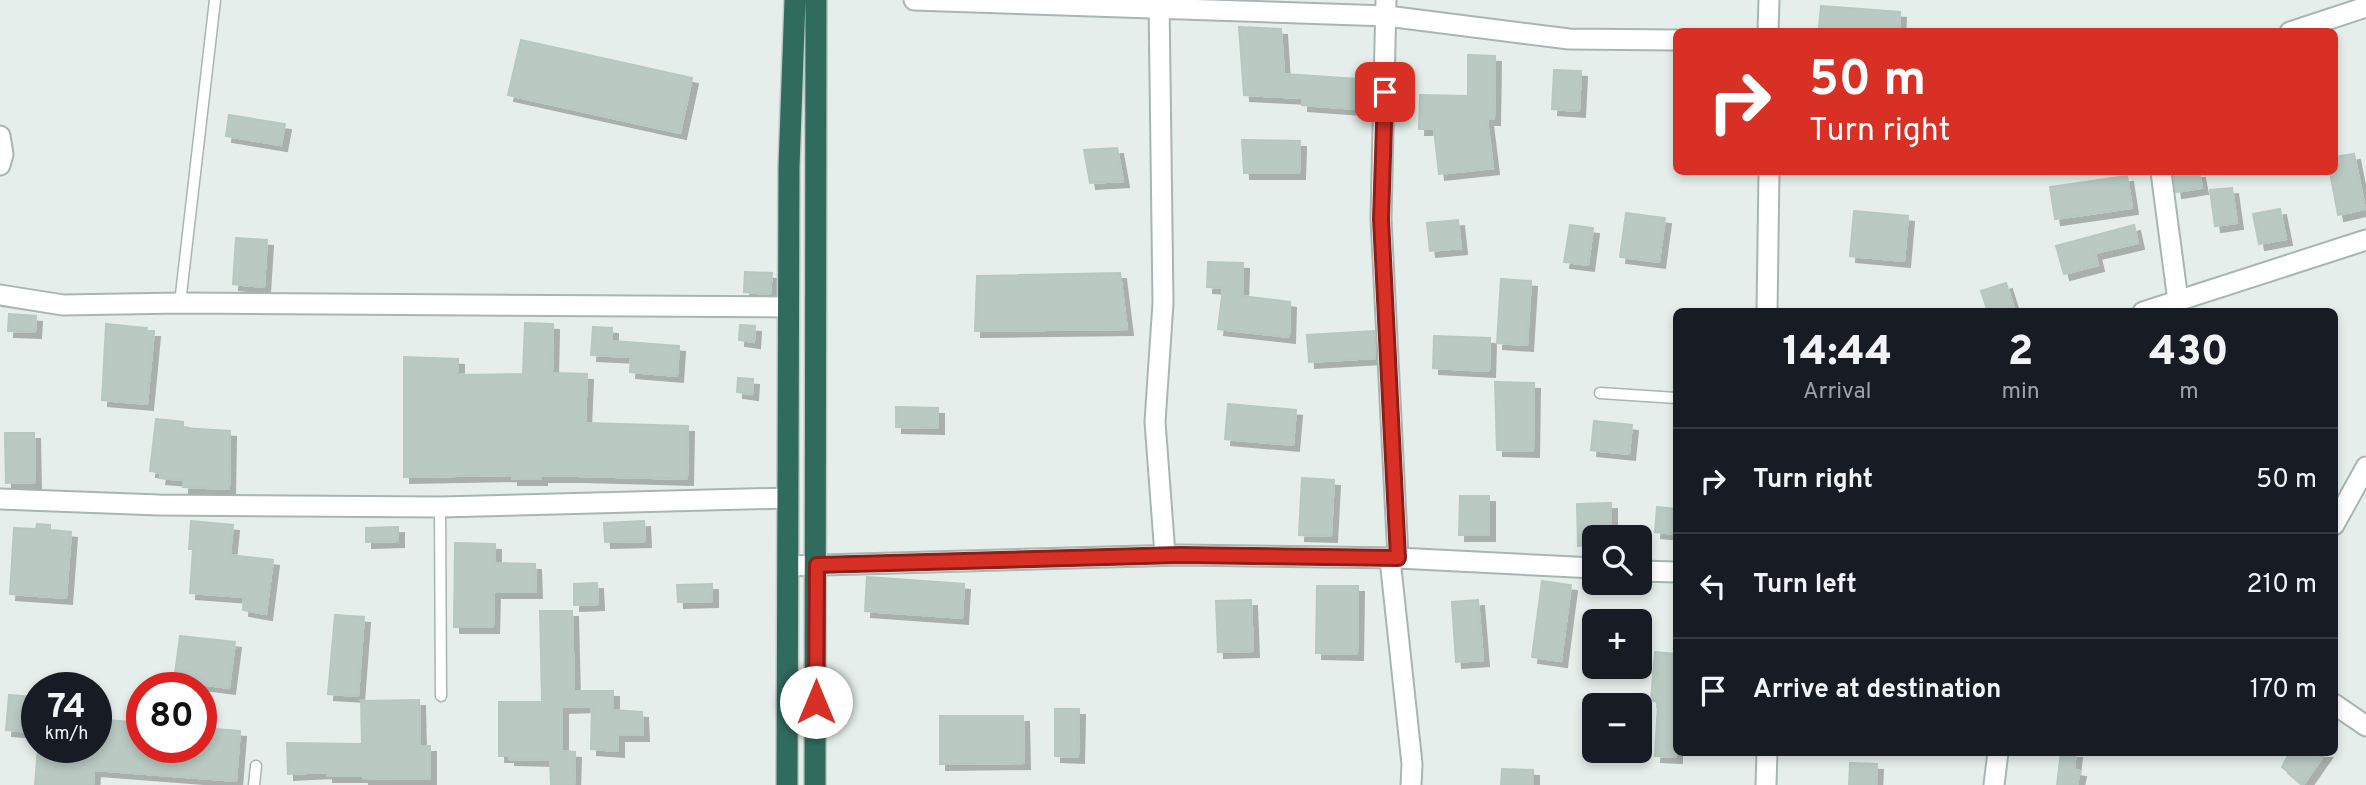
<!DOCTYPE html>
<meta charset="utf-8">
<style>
:root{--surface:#171b24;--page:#242831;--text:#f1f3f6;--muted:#9ea1a6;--line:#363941}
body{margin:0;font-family:Overpass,sans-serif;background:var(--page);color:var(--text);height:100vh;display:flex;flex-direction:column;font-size:26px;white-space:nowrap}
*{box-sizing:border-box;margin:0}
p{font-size:23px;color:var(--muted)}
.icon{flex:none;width:38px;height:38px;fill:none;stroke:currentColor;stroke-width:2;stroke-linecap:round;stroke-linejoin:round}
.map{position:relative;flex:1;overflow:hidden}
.panel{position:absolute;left:1673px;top:308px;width:665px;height:448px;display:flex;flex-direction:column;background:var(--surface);border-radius:10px;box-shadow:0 4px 10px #0003}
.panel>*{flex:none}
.banner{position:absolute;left:1673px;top:28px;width:665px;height:147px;border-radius:10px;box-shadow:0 4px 10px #0003;background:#d93025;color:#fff;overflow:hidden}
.buttons{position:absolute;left:1582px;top:525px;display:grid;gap:14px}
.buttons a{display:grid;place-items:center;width:70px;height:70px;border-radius:10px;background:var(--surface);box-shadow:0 4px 10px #0003;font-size:35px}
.speed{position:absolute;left:21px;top:672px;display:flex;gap:14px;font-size:35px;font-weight:700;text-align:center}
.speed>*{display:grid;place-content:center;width:91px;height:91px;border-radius:50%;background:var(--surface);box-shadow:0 4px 10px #0003;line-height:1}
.speed small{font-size:18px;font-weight:400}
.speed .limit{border:10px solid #d22;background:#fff;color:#111}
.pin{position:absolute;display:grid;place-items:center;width:60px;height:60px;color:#fff;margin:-30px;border-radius:14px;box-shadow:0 4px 10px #0006}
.me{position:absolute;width:77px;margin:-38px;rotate:0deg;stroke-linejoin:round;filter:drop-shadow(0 0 5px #0008)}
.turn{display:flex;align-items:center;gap:24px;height:147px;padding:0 21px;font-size:32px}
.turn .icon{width:91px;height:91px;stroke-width:2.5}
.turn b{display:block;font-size:49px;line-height:60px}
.eta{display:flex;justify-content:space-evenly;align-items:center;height:119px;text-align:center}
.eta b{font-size:42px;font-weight:800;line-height:49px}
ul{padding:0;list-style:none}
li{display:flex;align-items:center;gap:21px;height:105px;padding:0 21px;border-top:2px solid var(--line)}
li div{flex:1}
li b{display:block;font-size:26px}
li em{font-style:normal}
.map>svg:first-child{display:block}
</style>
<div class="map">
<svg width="2366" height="785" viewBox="0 0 2366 785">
<defs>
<filter id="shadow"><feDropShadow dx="6" dy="6" stdDeviation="0" flood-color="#0004"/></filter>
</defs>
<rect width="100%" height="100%" fill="#e5eeea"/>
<path fill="#bac9c2" stroke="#b7c8c0" stroke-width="2" filter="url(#shadow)" d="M1821 6 1900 12 1899 32 1819 28Z
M1239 27 1281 29 1284 74 1372 80 1370 110 1302 105V98L1244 95Z
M521 40 692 78 680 133 508 95Z
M1468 55 1495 56 1494 119H1487L1493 168 1439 174 1434 129H1419L1420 95 1468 96Z
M1554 70 1581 71 1579 111 1552 109Z
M229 115 285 124 281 145 226 136Z
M1242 140 1300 141 1299 173H1244Z
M1117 148 1123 181 1090 183 1084 150Z
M2354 154 2365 209 2338 215 2330 172H2334V157Z
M2173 172H2199L2202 188 2176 192Z
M2127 176 2132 208 2055 219 2050 187Z
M2232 188 2237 223 2215 226 2210 190Z
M2280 209 2286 239 2259 244 2253 214Z
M1854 211 1908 216 1904 261 1850 256Z
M1626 213 1665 218 1659 262 1620 257Z
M1458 220 1461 248 1430 251 1427 223Z
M1570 225 1593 228 1588 265 1564 262Z
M2134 225 2138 243 2095 253 2098 265 2064 274 2056 246Z
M236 238 267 240 264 287 233 284Z
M1208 262 1243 263 1242 296 1290 302 1289 337 1218 329 1223 288 1207 287Z
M745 272 772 273 770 294 744 292Z
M1120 273 1127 329 975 331 977 276Z
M1501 279 1531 281 1527 345 1497 343Z
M2006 283 2015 312H1988L1981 291Z
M9 314 36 316 35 332 8 331Z
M525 323 553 324 552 373 587 374 585 423 688 426 687 479 577 476H541V479H512V475L404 477V357L458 359V375L523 374Z
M106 324 147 328 146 331H154L147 404 102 400Z
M740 325 755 326 754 342 739 340Z
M593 327 612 328V341L679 346 677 376 630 372 631 357 591 355Z
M1374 331 1375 358 1309 362 1307 335Z
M1434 336 1490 338 1489 371 1433 368Z
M738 378 753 379 752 394 737 392Z
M1495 382 1534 383 1533 451 1497 450Z
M1228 404 1296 410 1293 445 1225 439Z
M896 407 938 408V428L896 427Z
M156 419 183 422V428L230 431 229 489 183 487V480L160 478 161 473 150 471Z
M1594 421 1632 425 1629 454 1591 450Z
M5 433H34L35 482 6 483Z
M1302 478 1334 480 1331 536 1299 535Z
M1460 496H1489V535H1459Z
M1611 503V537H1594V545L1578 546 1577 504Z
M1657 507 1676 509V534L1655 532Z
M191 521 233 525 230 555 273 560 266 614 243 610 244 597 190 593 193 549H189Z
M644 521 645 541 605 542 604 523Z
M37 524 50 525V530L71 532 66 598 10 594 14 528 36 529Z
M398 527V541L366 542V528Z
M455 543 495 544V563L535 564 536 592H494L493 627H454Z
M867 577 964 584 962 618 865 611Z
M1542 581 1571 585 1561 661 1532 657Z
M597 583 598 604 574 605V584Z
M712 584V601L678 602 677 585Z
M1317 586H1358L1357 654 1316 653Z
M1251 600 1253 651 1218 652 1216 601Z
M1478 600 1483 660 1456 662 1452 602Z
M540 611H572L574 691H613V710L642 712 643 735H618V751L591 749 592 706 562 707V751L575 752 574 785H551L550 760 509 759V756H499V702H542Z
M335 615 364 617 358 696 328 694Z
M180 636 235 642 229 688 174 681Z
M1655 652 1676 654V757L1655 756 1658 702 1651 701Z
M9 695 34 697 32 732 6 730Z
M419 700 420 746H430V779L363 778V776H327V772L288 774 287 743 362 744 361 701Z
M1055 709H1079L1078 757 1055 756Z
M940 716H1023L1024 763 940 764Z
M96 719 142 723V747H201V728L240 731 236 781 94 770 93 785H35L38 747H96Z
M2061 752H2076L2074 770 2080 771 2077 785H2057Z
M2290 752H2326L2303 785 2282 767Z
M1850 763 1877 764 1876 785H1849Z
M1502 769 1533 770V785H1501Z"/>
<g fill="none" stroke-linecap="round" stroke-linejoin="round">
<g stroke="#a7b6b1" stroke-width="13">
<path id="lane" d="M180 303 215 0
M1600 393 1676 398
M440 507 441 696
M254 785 256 766"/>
</g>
<g stroke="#a7b6b1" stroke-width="23">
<path id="street" d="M914 0 1387 16 1569 39 1676 40
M1159 0 1163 303 1155 422 1165 555
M1386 0 1381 219 1398 558
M1768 32 1769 0
M2290 32 2366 7
M0 136 3 154 0 165
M2161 172 2178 301
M0 295 63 305 180 303 787 307
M1767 312 1769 172
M2143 312 2366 240
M0 499 159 505 440 507 788 498
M2334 525 2366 467
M1390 559 1412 764 1411 785
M788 566 1180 555 1398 558 1594 568
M1640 571 1676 572
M2334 704 2366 726
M1766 785 1767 752
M1994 785 1998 752"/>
</g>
<g stroke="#c2cac7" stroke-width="24">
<path id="highway" d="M787 785 789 167 795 0
M815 785 816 0"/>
</g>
<use href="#lane" stroke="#fff" stroke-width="10"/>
<use href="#street" stroke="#fff" stroke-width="19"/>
<use href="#highway" stroke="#306c5d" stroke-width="21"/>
</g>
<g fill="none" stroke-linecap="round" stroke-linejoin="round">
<g stroke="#8d1f18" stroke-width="18">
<path id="route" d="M816 702 817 565 1180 555 1398 558 1381 219 1385 92"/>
</g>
<use href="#route" stroke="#d93025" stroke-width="12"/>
</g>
</svg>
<div class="buttons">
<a><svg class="icon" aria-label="search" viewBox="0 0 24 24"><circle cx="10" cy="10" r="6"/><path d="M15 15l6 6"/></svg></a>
<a>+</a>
<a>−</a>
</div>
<div class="speed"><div>74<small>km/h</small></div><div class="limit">80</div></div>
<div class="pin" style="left:1385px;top:92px;background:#d93025"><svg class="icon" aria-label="arrive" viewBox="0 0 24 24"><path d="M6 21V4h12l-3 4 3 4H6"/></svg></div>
<svg class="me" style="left:816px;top:702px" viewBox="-20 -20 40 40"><circle r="19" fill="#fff"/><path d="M0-13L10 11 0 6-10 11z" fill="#d93025"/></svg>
<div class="banner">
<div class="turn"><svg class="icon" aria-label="right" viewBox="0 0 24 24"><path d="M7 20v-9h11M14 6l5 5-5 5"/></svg><div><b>50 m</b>Turn right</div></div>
</div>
<section class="panel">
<div class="eta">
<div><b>14:44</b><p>Arrival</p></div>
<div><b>2</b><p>min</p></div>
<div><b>430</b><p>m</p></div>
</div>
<ul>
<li><svg class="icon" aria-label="right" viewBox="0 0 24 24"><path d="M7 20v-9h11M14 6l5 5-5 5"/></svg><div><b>Turn right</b></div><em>50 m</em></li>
<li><svg class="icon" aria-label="left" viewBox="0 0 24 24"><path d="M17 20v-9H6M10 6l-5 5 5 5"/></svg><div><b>Turn left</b></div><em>210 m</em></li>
<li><svg class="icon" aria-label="arrive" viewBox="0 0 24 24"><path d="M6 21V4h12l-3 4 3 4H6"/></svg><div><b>Arrive at destination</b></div><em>170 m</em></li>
</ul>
</section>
</div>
